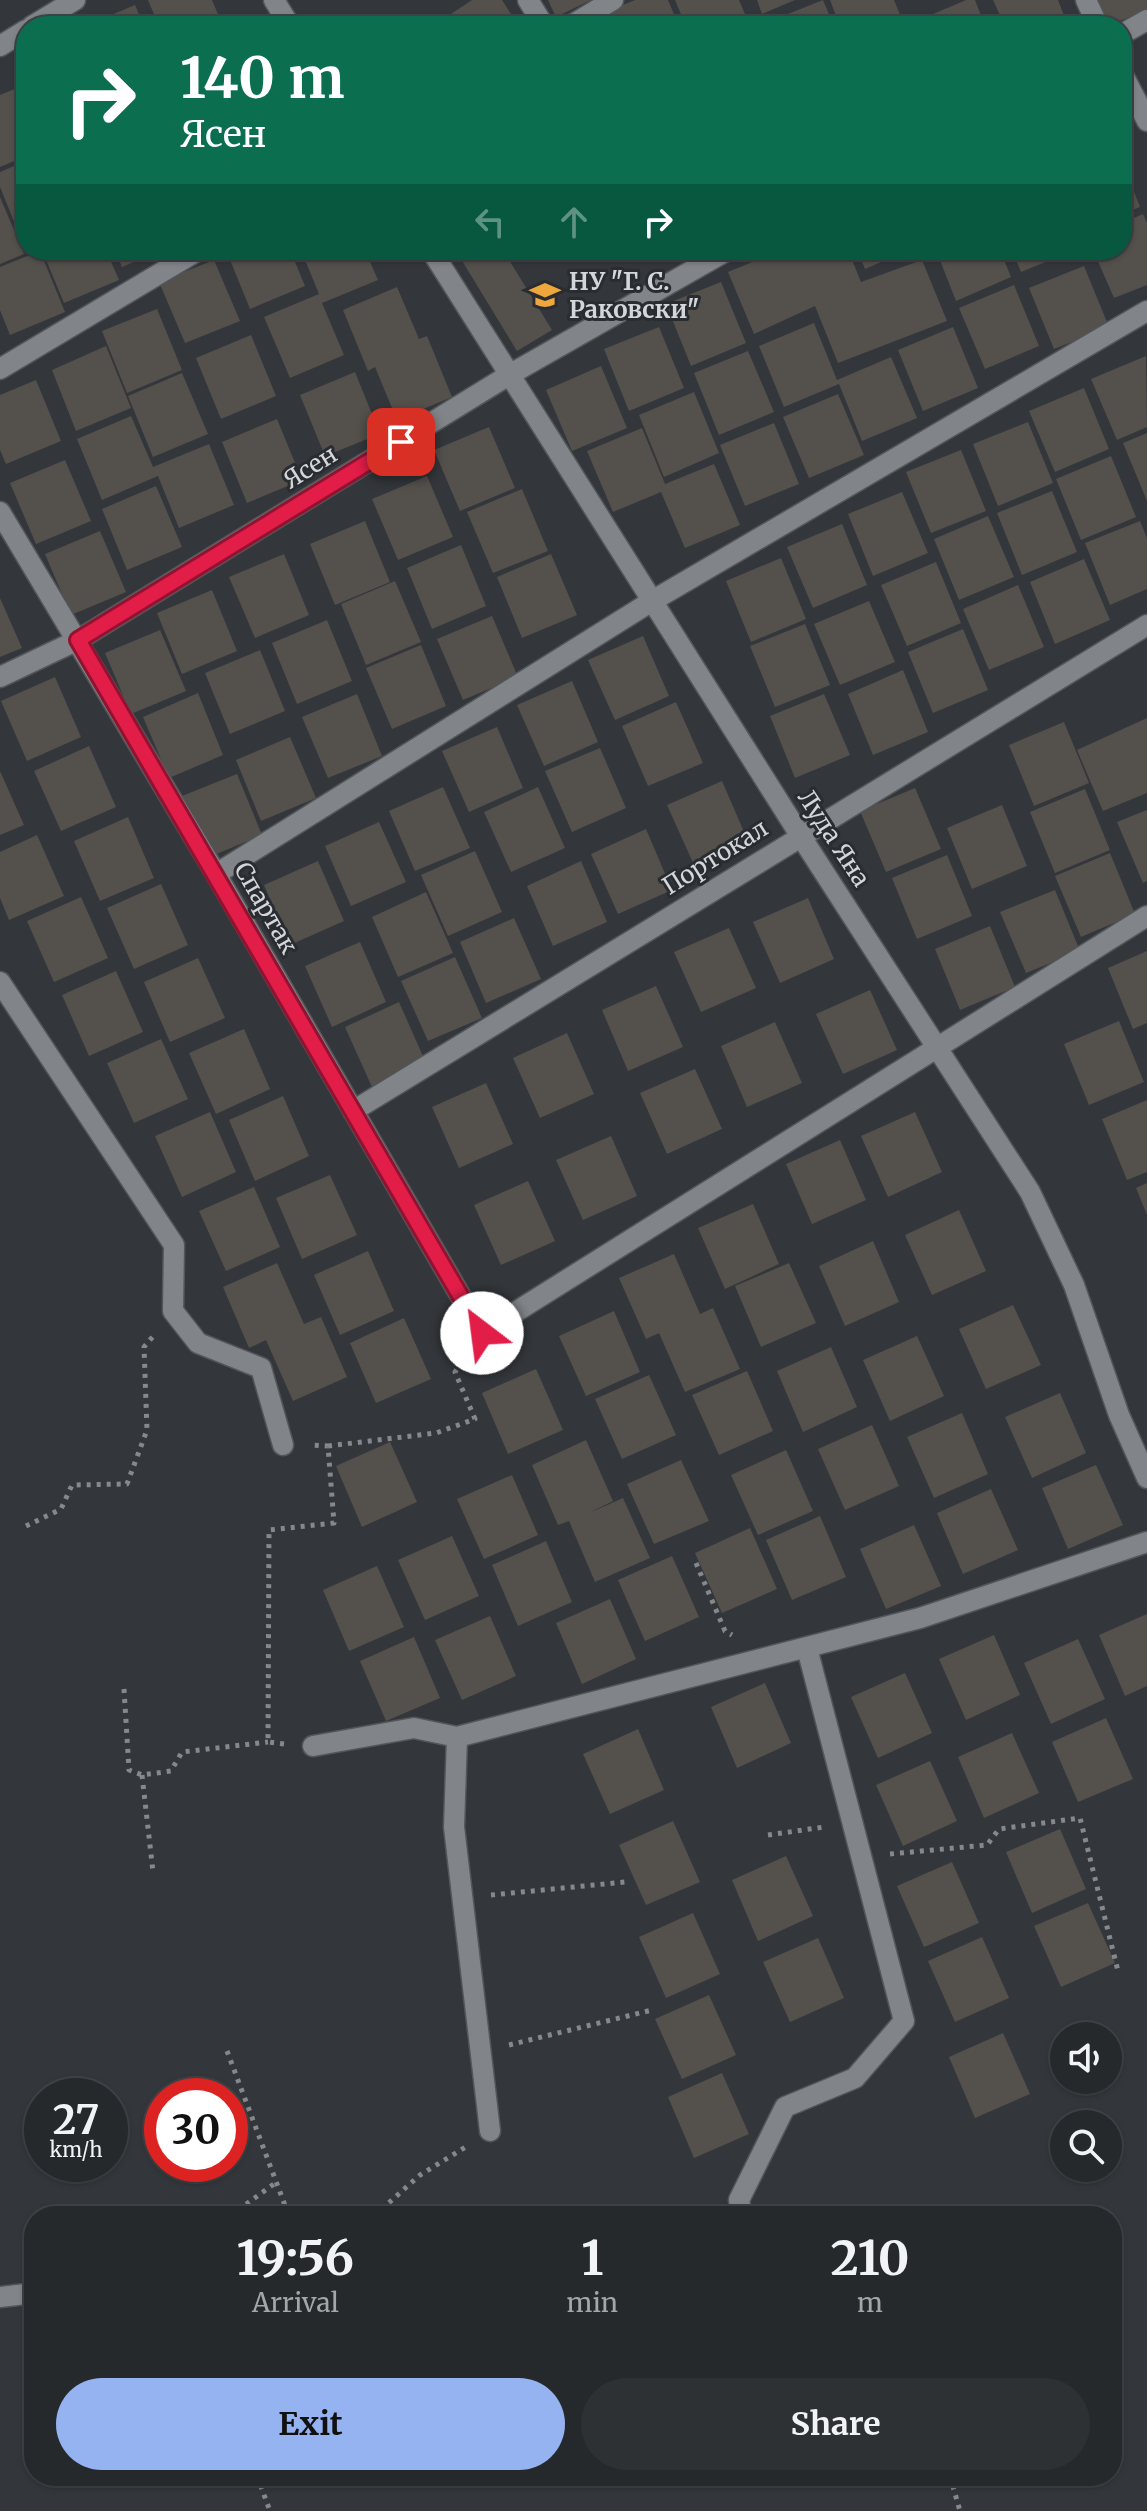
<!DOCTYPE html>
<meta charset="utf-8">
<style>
:root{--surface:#26292c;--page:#2e3134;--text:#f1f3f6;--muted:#a4a6a9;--line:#424548;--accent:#95b2f1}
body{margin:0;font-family:Merriweather,serif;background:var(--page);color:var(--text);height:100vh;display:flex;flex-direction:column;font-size:30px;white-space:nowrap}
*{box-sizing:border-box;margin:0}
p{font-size:26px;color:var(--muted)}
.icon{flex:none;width:44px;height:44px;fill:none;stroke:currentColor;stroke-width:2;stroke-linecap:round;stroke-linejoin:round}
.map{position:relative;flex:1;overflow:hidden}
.sheet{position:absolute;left:24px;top:2206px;width:1098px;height:280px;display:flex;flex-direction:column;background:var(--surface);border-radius:32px;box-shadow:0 2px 6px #0004,0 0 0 2px var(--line)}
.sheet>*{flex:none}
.banner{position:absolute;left:16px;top:16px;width:1116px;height:244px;border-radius:32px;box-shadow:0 2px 6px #0004,0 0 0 2px var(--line);background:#0b6e4f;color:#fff;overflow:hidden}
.controls{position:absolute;left:1050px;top:2022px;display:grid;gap:16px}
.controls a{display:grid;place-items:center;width:72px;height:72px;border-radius:50%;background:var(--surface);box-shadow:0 2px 6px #0004,0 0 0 2px var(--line);font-size:40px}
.speed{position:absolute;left:24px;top:2078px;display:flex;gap:16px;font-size:40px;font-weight:700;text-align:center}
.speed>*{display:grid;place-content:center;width:104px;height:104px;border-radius:50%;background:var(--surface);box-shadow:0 2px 6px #0004,0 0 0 2px var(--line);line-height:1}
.speed small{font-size:20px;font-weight:400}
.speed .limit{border:12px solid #d22;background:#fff;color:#111}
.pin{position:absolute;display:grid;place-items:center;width:68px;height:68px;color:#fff;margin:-34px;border-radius:16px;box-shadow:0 4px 12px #0006}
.me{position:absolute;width:88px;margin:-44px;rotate:330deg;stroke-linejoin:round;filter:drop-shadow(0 0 6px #0008)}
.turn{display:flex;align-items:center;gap:28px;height:168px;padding:0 32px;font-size:36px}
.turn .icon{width:104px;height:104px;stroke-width:2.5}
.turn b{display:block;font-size:56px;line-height:68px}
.lanes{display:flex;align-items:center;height:76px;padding:0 32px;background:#0003;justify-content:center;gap:40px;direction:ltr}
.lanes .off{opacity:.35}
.eta{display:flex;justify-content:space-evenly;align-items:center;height:136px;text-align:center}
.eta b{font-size:48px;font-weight:700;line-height:56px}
.cta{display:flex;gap:16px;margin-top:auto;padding:16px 32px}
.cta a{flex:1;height:92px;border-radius:48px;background:var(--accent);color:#111;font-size:32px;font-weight:700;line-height:92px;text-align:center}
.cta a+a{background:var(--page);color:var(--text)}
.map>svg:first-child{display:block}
</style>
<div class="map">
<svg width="1147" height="2511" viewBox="0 0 1147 2511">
<rect width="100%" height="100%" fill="#33373b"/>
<path fill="#54504c" d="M148 0H212L223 26H159Z
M472 0H502L516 22 510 26H433Z
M548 0H591L556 17Z
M635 0H668L679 26H614L608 11Z
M675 0H739L750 26H686Z
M757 0H795L762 14Z
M823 0 834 26H769L768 22Z
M830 0H894L903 22 894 26H840Z
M966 0H975L985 26H921L919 20Z
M993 0H1058L1065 18 1045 26H1005Z
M1096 0H1147V10L1107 26Z
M135 5 144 26H85Z
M22 86 26 97V156L0 167V95Z
M26 161V233L20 236 0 187V172Z
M1122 161 1140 207 1122 214Z
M0 197 24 254 0 264Z
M1143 214 1147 223V285L1114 298 1093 250H1122V223Z
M42 250H106L119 280 64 303Z
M115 250H161L122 267Z
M226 250H290L305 286 250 309Z
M301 250H365L378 280 322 303 344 355 290 378 264 317 319 294Z
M476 250H503L552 330 517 351 461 259Z
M782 250H848L861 282 922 260 947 321 838 363 815 306 754 334 728 272Z
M857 250H909L865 269Z
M936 250H1000L1011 277 956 301Z
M1012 250H1075L1021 272Z
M40 251 65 312 10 335 0 310V267Z
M214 260 240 321 185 343 159 282Z
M1084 266 1109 327 1054 349 1029 288Z
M721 282 746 343 691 366 666 304Z
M1014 285 1039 346 985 369 959 308Z
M397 287 419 339 427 336 452 397 397 420 375 367 368 371 343 310Z
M157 309 182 370 127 393 102 331Z
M814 323 837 380 891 357 917 418 862 441 839 384 784 407 759 346Z
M659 327 684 388 629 411 604 349Z
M953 327 978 388 923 411 898 350Z
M251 335 276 396 221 419 196 358Z
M106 346 131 408 76 431 52 370Z
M748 351 774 412 719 435 694 373Z
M1146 356 1147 427 1117 440 1091 379Z
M601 366 627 428 572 451 546 390Z
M355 372 380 434 325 456 300 395Z
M182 373 208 434 153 457 128 396Z
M36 380 61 441 6 464 0 450V395Z
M1084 388 1109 449 1055 472 1029 411Z
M694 392 719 453 664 477 639 415Z
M838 394 864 455 809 478 783 417Z
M131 416 153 467 209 444 234 505 179 528 158 476 102 500 77 439Z
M277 419 302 480 247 503 222 442Z
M1028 422 1053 483 998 506 973 444Z
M774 423 799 484 745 506 720 445Z
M489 427 515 488 460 511 434 450Z
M642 428 665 484 714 464 740 525 685 548 661 492 613 512 587 451Z
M1147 433V501L1123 443Z
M961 450 986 511 931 533 906 472Z
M1111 456 1136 517 1081 540 1056 479Z
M65 460 91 521 36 544 10 483Z
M427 476 453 537 398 560 372 499Z
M156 486 182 547 127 570 102 509Z
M522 489 548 551 493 573 467 512Z
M1052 491 1077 552 1022 575 997 513Z
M902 492 928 553 873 576 848 514Z
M988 516 1014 577 959 600 934 539Z
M365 521 390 582 335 605 310 544Z
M1140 521 1147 538V589L1110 605 1085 543Z
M842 524 867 585 813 608 787 547Z
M100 531 126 592 71 615 45 554Z
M461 545 486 606 432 629 407 568Z
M284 554 309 615 255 638 229 577Z
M551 554 577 615 522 638 497 577Z
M781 558 806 619 751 642 726 581Z
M1084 559 1110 620 1055 644 1030 582Z
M936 562 961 623 907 646 881 585Z
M395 581 421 642 366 665 341 604Z
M1018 585 1044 647 989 670 963 609Z
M212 590 237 651 182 674 157 613Z
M0 598 22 648 0 657Z
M869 601 895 662 840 685 814 624Z
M492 616 518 677 463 700 437 639Z
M327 620 352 681 297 704 272 643Z
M805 624 830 685 775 707 750 646Z
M963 629 988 690 933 713 908 652Z
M160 630 186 691 131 714 105 653Z
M643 636 669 696 615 720 588 660Z
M421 645 446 706 392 729 366 668Z
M260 650 285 711 230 734 205 673Z
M903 670 928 732 873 755 848 694Z
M55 677 81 737 27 761 1 701Z
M572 681 598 742 544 766 517 705Z
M198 693 223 755 169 778 143 717Z
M357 694 382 756 328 778 302 717Z
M824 694 850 755 795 778 770 716Z
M676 702 703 763 648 786 622 726Z
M1147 718V793L1103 811 1077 750Z
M1064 722 1089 783 1034 806 1009 745Z
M497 727 523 788 469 812 442 751Z
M290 737 316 798 261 821 236 760Z
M89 746 116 807 61 831 34 771Z
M600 748 626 808 572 832 545 771Z
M0 771 24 825 0 835Z
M237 774 262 835 207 858 182 796Z
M722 781 748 841 694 865 667 805Z
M443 787 470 848 415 871 389 811Z
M538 787 565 848 511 872 484 812Z
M915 788 941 849 886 872 860 811Z
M1085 789 1110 850 1055 873 1030 812Z
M1002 805 1027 866 972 889 947 828Z
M1147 810V881L1143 883 1117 822Z
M128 817 154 878 100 901 74 841Z
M379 822 406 882 351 906 325 846Z
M646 829 672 890 618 914 591 854Z
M37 835 64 896 9 920 0 898V852Z
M475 851 502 912 448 936 421 875Z
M1110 853 1135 914 1081 937 1055 876Z
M947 855 972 916 917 939 892 878Z
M318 861 344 921 290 945 264 885Z
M581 861 607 922 553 946 527 886Z
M161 884 188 945 134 969 107 908Z
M1055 890 1080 951 1026 973 1000 912Z
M426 892 453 953 398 977 372 917Z
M81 897 108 958 54 982 27 921Z
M808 898 834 959 780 983 753 922Z
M514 918 541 979 486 1003 460 942Z
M990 926 1015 987 960 1010 935 949Z
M729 928 756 988 701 1012 674 952Z
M360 942 386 1002 332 1027 305 966Z
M1147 951V1023L1133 1029 1108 968Z
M455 957 482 1018 428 1041 401 981Z
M198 958 225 1018 170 1042 144 982Z
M116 971 143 1032 89 1056 62 995Z
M656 986 683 1047 628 1071 602 1010Z
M870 990 897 1050 843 1074 816 1014Z
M399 1002 426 1063 372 1087 345 1027Z
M1119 1021 1144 1082 1089 1105 1064 1044Z
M775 1022 802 1083 747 1107 721 1046Z
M244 1029 270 1089 216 1114 189 1053Z
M567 1033 594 1094 540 1118 513 1058Z
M161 1039 188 1099 134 1123 107 1063Z
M695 1069 722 1129 667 1154 640 1093Z
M486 1083 513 1144 459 1168 432 1107Z
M283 1096 309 1156 255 1181 229 1120Z
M1147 1100V1172L1127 1180 1102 1119Z
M210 1112 236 1172 182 1197 155 1136Z
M915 1112 942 1172 888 1197 861 1136Z
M611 1136 637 1196 583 1220 556 1160Z
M840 1140 866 1200 812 1224 786 1164Z
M330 1175 357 1235 302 1259 276 1198Z
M528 1181 555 1241 501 1265 474 1205Z
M1147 1183V1215L1136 1188Z
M254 1187 280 1247 226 1271 199 1211Z
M753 1204 779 1264 725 1289 698 1228Z
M959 1210 986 1271 932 1295 905 1235Z
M873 1241 899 1302 845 1326 819 1266Z
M368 1251 394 1311 340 1335 314 1275Z
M674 1254 700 1314 713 1308 740 1369 685 1392 659 1333 646 1339 619 1278Z
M277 1263 304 1324 321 1317 347 1377 293 1401 266 1340 249 1348 223 1287Z
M789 1263 816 1323 761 1347 735 1286Z
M1013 1305 1041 1365 986 1389 959 1329Z
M614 1311 640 1372 586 1396 559 1336Z
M404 1318 431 1379 376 1403 350 1343Z
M917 1336 944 1396 890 1421 863 1360Z
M831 1347 857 1407 803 1432 777 1371Z
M536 1369 563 1430 508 1454 482 1393Z
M747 1371 773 1431 719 1455 692 1395Z
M649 1375 676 1435 622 1459 595 1399Z
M1060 1393 1086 1453 1032 1478 1005 1417Z
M962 1413 988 1474 934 1498 907 1437Z
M872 1425 899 1486 845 1510 818 1449Z
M586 1440 613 1501 589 1513 623 1498 650 1558 595 1582 569 1521 558 1525 532 1465Z
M390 1442 417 1502 362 1527 336 1466Z
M786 1450 813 1511 758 1535 731 1475Z
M681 1460 709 1521 654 1544 627 1484Z
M1096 1465 1123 1525 1068 1549 1042 1488Z
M512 1475 538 1535 484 1559 457 1499Z
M991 1489 1018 1550 963 1574 937 1513Z
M820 1516 846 1577 792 1600 766 1540Z
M914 1525 941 1586 886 1609 860 1549Z
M750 1528 777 1589 722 1613 695 1553Z
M452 1536 479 1596 425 1620 398 1560Z
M546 1541 572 1602 518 1626 492 1565Z
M672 1556 699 1617 645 1641 618 1580Z
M377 1566 404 1627 349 1651 323 1590Z
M610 1599 636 1659 582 1684 556 1623Z
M1147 1614V1686L1125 1696 1099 1635Z
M490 1616 516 1676 462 1700 435 1640Z
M994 1635 1020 1695 966 1720 939 1659Z
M414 1637 440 1698 386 1721 360 1661Z
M1078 1639 1105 1699 1051 1724 1024 1663Z
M905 1673 932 1733 878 1758 851 1697Z
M765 1683 791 1743 737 1768 711 1707Z
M1106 1718 1133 1779 1078 1802 1052 1742Z
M638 1729 664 1790 610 1814 583 1754Z
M1012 1733 1039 1793 984 1818 958 1757Z
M930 1761 957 1821 903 1846 876 1785Z
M673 1821 700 1882 646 1905 619 1845Z
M1060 1829 1086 1889 1032 1913 1006 1852Z
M786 1856 813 1916 758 1941 732 1880Z
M952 1862 979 1923 924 1947 897 1886Z
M1088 1903 1115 1963 1061 1987 1034 1926Z
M693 1913 720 1974 666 1998 639 1937Z
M982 1937 1009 1998 955 2022 928 1961Z
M818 1938 844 1998 790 2022 763 1962Z
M709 1995 736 2055 682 2079 655 2019Z
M1003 2033 1030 2094 975 2118 949 2057Z
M722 2073 749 2134 694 2158 668 2097Z"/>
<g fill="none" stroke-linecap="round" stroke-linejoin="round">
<g stroke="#525559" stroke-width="23">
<path id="minor" d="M274 0 290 26
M528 0 544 26
M1086 0 1098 26
M32 26 75 0
M570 26 613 0
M1122 34 1147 20
M0 46 26 30
M1122 73 1147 121
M431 250 800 835 1030 1192 1074 1285 1119 1415 1147 1478
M0 369 199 250
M0 512 216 874 482 1333 1147 916
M0 677 78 640 509 375 728 250
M216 874 652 601 1147 311
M0 982 174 1245 173 1311 198 1343 261 1368 283 1445
M353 1111 1147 625
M457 1737 454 1827 490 2131
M313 1746 414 1728 457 1737 920 1618 1147 1542
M742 2216 739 2200 785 2107 855 2078 904 2021 807 1648
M0 2297 34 2293"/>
</g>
<path stroke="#85888c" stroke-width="5" stroke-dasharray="4 6" stroke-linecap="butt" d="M328 1446 436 1433 475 1419 455 1372 467 1355
M26 1526 61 1509 72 1485 127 1484 147 1430 144 1347 155 1334
M696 1563 725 1631 732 1635
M124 1689 129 1770 142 1775 171 1771 182 1752 268 1742
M284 1744 268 1742 269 1530 334 1523 328 1446 310 1445
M142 1775 153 1872
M768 1835 824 1827
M890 1854 987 1845 999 1829 1080 1818 1118 1971
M491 1895 625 1882
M509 2045 652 2010
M227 2051 289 2216
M230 2216 278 2181
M374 2216 420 2175 469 2145
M257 2476 270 2511
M950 2476 960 2511"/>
<use href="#minor" stroke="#81858a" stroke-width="20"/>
</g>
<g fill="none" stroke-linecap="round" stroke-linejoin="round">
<g stroke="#92132f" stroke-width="20">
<path id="route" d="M401 442 78 640 482 1333"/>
</g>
<use href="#route" stroke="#e11d48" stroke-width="14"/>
</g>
<defs>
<g id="school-bare" transform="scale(2.4)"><path d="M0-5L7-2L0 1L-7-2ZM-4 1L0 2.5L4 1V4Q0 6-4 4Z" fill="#eea73c" stroke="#292d31" stroke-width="2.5" paint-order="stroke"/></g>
</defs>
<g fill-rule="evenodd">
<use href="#school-bare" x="545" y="295"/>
</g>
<g text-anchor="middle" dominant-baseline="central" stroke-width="6" stroke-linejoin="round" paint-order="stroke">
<g font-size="24" font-weight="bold" fill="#d4d6d9" stroke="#292d31" text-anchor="start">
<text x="569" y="281">НУ "Г. С.<tspan x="569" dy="28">Раковски"</tspan></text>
</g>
<g font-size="24" fill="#d4d6d9" stroke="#292d31">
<text transform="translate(310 467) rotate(-32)">Ясен</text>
<text transform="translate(834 838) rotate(57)">Луда Яна</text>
<text transform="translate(715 857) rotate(-32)">Портокал</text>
<text transform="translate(266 908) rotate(60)">Спартак</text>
</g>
</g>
</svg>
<div class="controls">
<a><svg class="icon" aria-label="sound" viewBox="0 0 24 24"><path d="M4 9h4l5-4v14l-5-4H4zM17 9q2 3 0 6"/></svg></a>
<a><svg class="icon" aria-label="search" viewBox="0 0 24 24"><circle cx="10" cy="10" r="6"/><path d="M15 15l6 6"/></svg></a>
</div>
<div class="speed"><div>27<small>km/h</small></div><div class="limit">30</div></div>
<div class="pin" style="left:401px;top:442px;background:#d93025"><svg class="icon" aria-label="arrive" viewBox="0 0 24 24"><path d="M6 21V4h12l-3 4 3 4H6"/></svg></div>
<svg class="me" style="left:482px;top:1333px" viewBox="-20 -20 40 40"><circle r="19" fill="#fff"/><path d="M0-13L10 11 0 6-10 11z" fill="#e11d48"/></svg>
<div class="banner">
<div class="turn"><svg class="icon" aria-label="right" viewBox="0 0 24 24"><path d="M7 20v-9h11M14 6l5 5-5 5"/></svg><div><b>140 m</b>Ясен</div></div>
<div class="lanes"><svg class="icon off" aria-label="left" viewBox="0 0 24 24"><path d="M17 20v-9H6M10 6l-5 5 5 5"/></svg><svg class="icon off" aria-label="ahead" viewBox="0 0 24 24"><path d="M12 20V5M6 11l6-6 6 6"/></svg><svg class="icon" aria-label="right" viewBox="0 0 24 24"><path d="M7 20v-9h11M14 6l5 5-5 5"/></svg></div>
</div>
<section class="sheet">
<div class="eta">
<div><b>19:56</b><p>Arrival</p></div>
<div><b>1</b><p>min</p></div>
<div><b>210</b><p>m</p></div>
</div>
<div class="cta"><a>Exit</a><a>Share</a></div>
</section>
</div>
